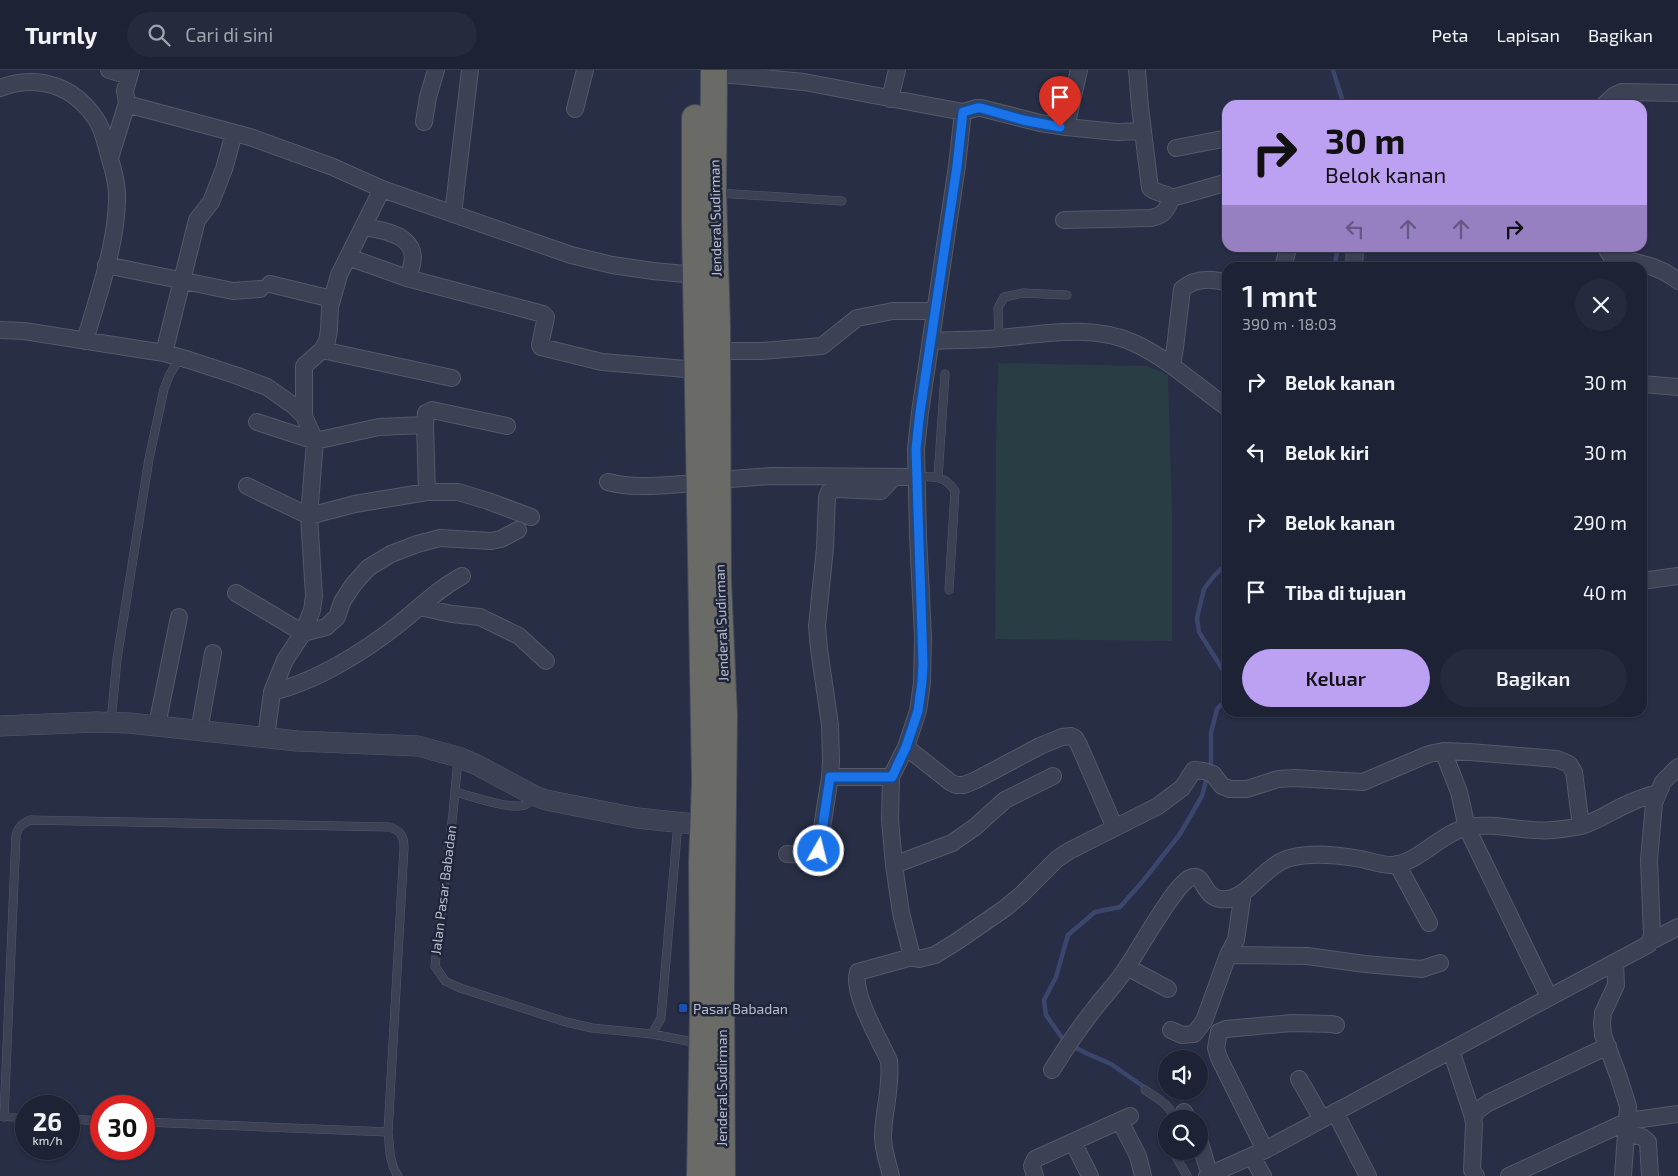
<!DOCTYPE html>
<html lang="id">
<meta charset="utf-8">
<style>
:root{--surface:#1d2234;--page:#252a3c;--text:#f1f3f6;--muted:#a0a4ac;--line:#3b3f4f;--accent:#bca0f2}
body{margin:0;font-family:"Exo 2",sans-serif;background:var(--page);color:var(--text);height:100vh;display:flex;flex-direction:column;font-size:19px;white-space:nowrap}
*{box-sizing:border-box;margin:0}
p{font-size:16px;color:var(--muted)}
.icon{flex:none;width:28px;height:28px;fill:none;stroke:currentColor;stroke-width:2;stroke-linecap:round;stroke-linejoin:round}
.map{position:relative;flex:1;overflow:hidden}
.side{position:absolute;left:1222px;top:192px;width:425px;height:455px;display:flex;flex-direction:column;background:var(--surface);border-radius:15px;box-shadow:0 1px 4px #0004,0 0 0 1px var(--line)}
.side>*{flex:none}
.hud{position:absolute;left:1222px;top:30px;width:425px;height:152px;border-radius:15px;box-shadow:0 1px 4px #0004,0 0 0 1px var(--line);background:#bca0f2;color:#111;overflow:hidden}
.controls{position:absolute;left:1158px;top:980px;display:grid;gap:10px}
.controls a{display:grid;place-items:center;width:50px;height:50px;border-radius:50%;background:var(--surface);box-shadow:0 1px 4px #0004,0 0 0 1px var(--line);font-size:25px}
.speed{position:absolute;left:15px;top:1025px;display:flex;gap:10px;font-size:25px;font-weight:700;text-align:center}
.speed>*{display:grid;place-content:center;width:65px;height:65px;border-radius:50%;background:var(--surface);box-shadow:0 1px 4px #0004,0 0 0 1px var(--line);line-height:1}
.speed small{font-size:12px;font-weight:400}
.speed .limit{border:8px solid #d22;background:#fff;color:#111}
.pin{position:absolute;display:grid;place-items:center;width:42px;height:42px;color:#fff;margin:-51px -21px;border-radius:50% 50% 50% 0;rotate:-45deg;box-shadow:0 0 5px #0007}
.pin .icon{rotate:45deg}
.me{position:absolute;width:55px;margin:-28px;rotate:8deg;stroke-linejoin:round;filter:drop-shadow(0 0 4px #0008)}
.turn{display:flex;align-items:center;gap:18px;height:105px;padding:0 20px;font-size:22px}
.turn .icon{width:65px;height:65px;stroke-width:2.5}
.turn b{display:block;font-size:35px;line-height:42px}
.lanes{display:flex;align-items:center;height:48px;padding:0 20px;background:#0003;justify-content:center;gap:25px;direction:ltr}
.lanes .off{opacity:.35}
.round{display:grid;place-items:center;flex:none;width:52px;height:52px;border-radius:26px;background:var(--page)}
.headline{display:flex;align-items:center;justify-content:space-between;height:85px;padding:0 20px}
h1{font-size:30px;font-weight:600;line-height:38px}
.primary-button{display:flex;gap:10px;margin-top:auto;padding:10px 20px}
.primary-button a{flex:1;height:58px;border-radius:30px;background:var(--accent);color:#111;font-size:20px;font-weight:600;line-height:58px;text-align:center}
.primary-button a+a{background:var(--page);color:var(--text)}
ul{padding:0;list-style:none}
li{display:flex;align-items:center;gap:15px;height:70px;padding:0 20px}
li div{flex:1}
li b{display:block;font-size:19px}
li em{font-style:normal}
header{display:flex;align-items:center;gap:30px;box-sizing:border-box;height:70px;padding:0 25px;background:var(--surface);border-bottom:1px solid var(--line)}
header strong{font-size:24px}
nav{display:flex;gap:28px;margin-inline-start:auto;font-size:18px}
.search{width:350px;height:45px;background:var(--page);display:flex;align-items:center;gap:12px;box-sizing:border-box;padding:0 18px;border-radius:28px;color:var(--muted);font-size:19px}
.map>svg:first-child{display:block}
</style>
<header>
<strong>Turnly</strong>
<div class="search"><svg class="icon" aria-label="search" viewBox="0 0 24 24"><circle cx="10" cy="10" r="6"/><path d="M15 15l6 6"/></svg>Cari di sini</div>
<nav><a>Peta</a><a>Lapisan</a><a>Bagikan</a></nav>
</header>
<div class="map">
<svg width="1678" height="1106" viewBox="0 0 1678 1106">
<rect width="100%" height="100%" fill="#272e45"/>
<path fill="#293d45" d="M998 293 1147 296 1168 305 1172 440V571L995 569 996 374Z"/>
<g fill="none" stroke-linecap="round" stroke-linejoin="round">
<path stroke="#3b466c" stroke-width="4.5" d="M1333 0 1344 35
M1334 198 1338 178
M1228 492 1213 507 1204 519 1197 548 1199 562 1223 600 1228 621
M1065 972 1046 945 1044 930 1056 907 1068 865 1095 842 1120 837 1143 811 1180 764 1202 726 1211 692V663L1217 639 1228 628
M1072 976 1088 984 1111 994 1147 1019"/>
<g stroke="#54596b" stroke-width="9">
<path id="service" d="M718 123 842 131
M999 268 998 238 1004 227 1023 223 1067 225
M917 407C933 406 946 406 955 421L949 520
M938 408 945 304
M111 652 117 589 149 389 164 319 169 306 180 287
M458 689 453 743 435 896 445 911 460 918 566 952 592 958 652 964 698 973
M455 722C471 726 510 740 525 735 529 733 531 730 533 727
M652 964 661 948 678 753
M1145 1020C1155 1027 1173 1036 1173 1049
M0 1046 26 1048
M4 1047 16 765C19 756 22 754 30 750L389 757C401 760 404 767 404 778L388 1062C390 1078 389 1093 398 1106
M69 1049 101 1051
M144 1052 388 1062
M1173 1081 1187 1106"/>
</g>
<g stroke="#54596b" stroke-width="18">
<path id="minor" d="M109 0 129 6
M131 0 125 21 127 33 134 36 250 67 333 97 382 119 571 185 612 195 653 201 696 205
M1137 0 1140 37 1150 118C1157 124 1164 122 1172 128
M713 5H733L804 12 963 42 957 96 920 342 916 379 918 466 923 567 922 613 918 641 906 677 891 707H830
M0 18C38 4 73 15 96 49 104 61 106 76 110 89 114 102 118 116 117 130 116 177 98 225 85 271
M890 29 897 0
M1604 35 1615 25 1622 22 1678 23
M575 39 585 0
M963 42 977 38H981L1040 53 1066 57 1079 0
M424 52 428 27 436 0
M1066 57 1117 62 1143 61
M1176 78 1228 68
M110 88 127 33
M453 144 470 0
M1064 150 1151 148C1166 144 1165 141 1172 128L1228 112
M363 157C394 161 426 170 407 208L543 244 546 247 540 275 541 277 602 292 698 300
M1606 178 1611 186C1634 193 1658 194 1678 211
M348 187 407 208
M106 195 233 221 260 219
M1283 198 1288 178
M1354 198 1355 178
M270 214 332 229
M0 260 24 261 164 283 189 290 238 306 267 317 294 336 304 346 315 371 309 446 314 526 312 540 303 563 285 590 272 622 266 668
M931 271C950 270 969 270 988 269 1035 266 1089 252 1134 273 1169 289 1196 316 1228 338
M322 280 452 308
M717 281H761L822 276 857 248 893 241H935
M164 283 197 150 211 132 224 99 234 63
M1172 295 1175 278 1182 219C1195 208 1212 208 1228 213
M1642 314 1678 317
M304 346V296L322 280 327 271 329 260 330 237 339 205 382 119
M257 352 315 371 379 357 425 355
M718 410 772 406 917 407
M608 412C637 420 670 414 699 413
M247 416 309 446 355 434 427 422H458L488 431 531 447
M427 422 425 355 426 343 432 340 507 356
M1642 511 1678 506
M236 523 303 563 326 557 337 547 342 532 353 515 368 498 391 484 417 474 440 468 491 471 501 469 518 460
M419 537 452 544 480 547 519 566 546 591
M272 622C315 612 364 582 399 554 420 537 438 519 462 506
M157 655 179 547
M199 661 213 583
M906 677 950 712 956 715H964L976 710 1040 676 1062 667 1071 666 1075 668 1079 675 1115 758
M1443 681 1470 682 1557 689 1569 694 1574 702 1581 756
M891 707 890 750 894 795 901 843 912 887 919 889 935 885 956 872 1004 839 1021 825 1057 789 1069 781 1158 736 1182 718 1194 700 1204 701 1213 704 1222 716 1230 719H1247L1278 709 1294 708 1363 712 1410 692 1429 684 1443 681 1459 722 1467 758 1549 927
M787 784 811 785 818 783 830 707 831 691 830 655 819 579 817 556 825 478 827 427 829 422 835 419 881 421 894 407
M1397 794 1429 853
M894 795 952 773 975 757 1005 730 1053 706
M1651 871 1678 857
M1228 885 1307 886 1365 894 1422 899 1440 893
M1615 892 1616 915 1603 943 1602 953 1603 965 1618 1005 1628 1036 1623 1106
M1127 897 1168 919
M1171 960 1182 965 1194 964 1204 951 1228 885 1236 870 1243 822
M1451 980 1473 1047 1474 1054 1472 1100 1476 1106
M1052 1000C1065 979 1079 958 1095 938 1104 926 1115 915 1123 903 1137 884 1173 816 1190 808 1206 800 1201 833 1228 829 1249 826 1266 794 1290 788 1313 782 1338 785 1361 789 1371 791 1384 796 1394 795 1419 792 1441 763 1468 757 1497 752 1525 763 1554 760 1563 759 1572 758 1581 756 1599 751 1614 739 1632 732 1640 728 1648 726 1657 723
M1299 1009 1322 1049
M1184 1042 1188 1049
M1335 1042 1368 1106
M1473 1047 1478 1040 1488 1033 1608 976
M1120 1051 1138 1086 1143 1106
M1625 1063 1642 1067 1648 1072 1650 1106
M1199 1069 1207 1096 1212 1104
M1073 1072 1090 1106
M1265 1080 1219 988 1216 978 1219 962 1226 959 1292 953 1332 954 1336 955
M1252 1087 1263 1106
M891 1106C888 1093 883 1080 883 1067 883 1042 892 1017 889 991 880 970 851 923 858 902L912 887
M1035 1106 1032 1096 1035 1089 1130 1046
M1207 1106 1265 1080 1649 874 1652 865 1649 790 1654 733 1663 712 1678 697
M1509 1106 1628 1051 1678 1044"/>
</g>
<g stroke="#54596b" stroke-width="21">
<path id="tertiary" d="M0 656 96 652 129 653 297 671 418 676 458 687 477 695 535 726 546 730 637 748 704 755"/>
</g>
<g stroke="#43495b" stroke-width="28">
<path id="trunk" d="M714 0 713 123 717 256 718 511 724 645 721 912 722 1106
M695 48V155L705 712 702 792 703 940 700 1106"/>
</g>
<use href="#service" stroke="#3c4154" stroke-width="8"/>
<use href="#minor" stroke="#3c4154" stroke-width="16"/>
<use href="#tertiary" stroke="#3c4154" stroke-width="20"/>
<use href="#trunk" stroke="#6a6a66" stroke-width="26"/>
</g>
<g fill="none" stroke-linecap="round" stroke-linejoin="round">
<g stroke="#114b97" stroke-width="12">
<path id="route" d="M819 781 830 707H892L906 677 918 641 922 612 923 594 916 379 920 342 957 96 963 42 977 38H981L1023 50 1060 57"/>
</g>
<use href="#route" stroke="#1a73e8" stroke-width="9"/>
</g>
<rect fill="#1a4fb4" stroke="#20263a" stroke-width="2" x="678" y="933" width="10" height="10" rx="2.5"/>
<g text-anchor="middle" dominant-baseline="central" stroke-width="5" stroke-linejoin="round" paint-order="stroke">
<g font-size="14" fill="#b9bdcd" stroke="#20263a">
<text transform="translate(715 148) rotate(-91)">Jenderal Sudirman</text>
<text transform="translate(721 553) rotate(-92)">Jenderal Sudirman</text>
<text transform="translate(443 820) rotate(-83)">Jalan Pasar Babadan</text>
<text transform="translate(721 1018) rotate(-90)">Jenderal Sudirman</text>
</g>
<g font-size="14" fill="#b9bdcd" stroke="#20263a" text-anchor="start">
<text x="693" y="938">Pasar Babadan</text>
</g>
</g>
</svg>
<div class="controls">
<a><svg class="icon" aria-label="sound" viewBox="0 0 24 24"><path d="M4 9h4l5-4v14l-5-4H4zM17 9q2 3 0 6"/></svg></a>
<a><svg class="icon" aria-label="search" viewBox="0 0 24 24"><circle cx="10" cy="10" r="6"/><path d="M15 15l6 6"/></svg></a>
</div>
<div class="speed"><div>26<small>km/h</small></div><div class="limit">30</div></div>
<div class="pin" style="left:1060px;top:57px;background:#d93025"><svg class="icon" aria-label="arrive" viewBox="0 0 24 24"><path d="M6 21V4h12l-3 4 3 4H6"/></svg></div>
<svg class="me" style="left:819px;top:781px" viewBox="-20 -20 40 40"><circle r="17" fill="#1a73e8" stroke="#fff" stroke-width="3"/><path d="M0-11L8 9 0 5-8 9z" fill="#fff"/></svg>
<div class="hud">
<div class="turn"><svg class="icon" aria-label="right" viewBox="0 0 24 24"><path d="M7 20v-9h11M14 6l5 5-5 5"/></svg><div><b>30 m</b>Belok kanan</div></div>
<div class="lanes"><svg class="icon off" aria-label="left" viewBox="0 0 24 24"><path d="M17 20v-9H6M10 6l-5 5 5 5"/></svg><svg class="icon off" aria-label="ahead" viewBox="0 0 24 24"><path d="M12 20V5M6 11l6-6 6 6"/></svg><svg class="icon off" aria-label="ahead" viewBox="0 0 24 24"><path d="M12 20V5M6 11l6-6 6 6"/></svg><svg class="icon" aria-label="right" viewBox="0 0 24 24"><path d="M7 20v-9h11M14 6l5 5-5 5"/></svg></div>
</div>
<section class="side">
<div class="headline"><div><h1>1 mnt</h1><p>390 m · 18:03</p></div><a class="round"><svg class="icon" aria-label="close" viewBox="0 0 24 24"><path d="M6 6l12 12M18 6L6 18"/></svg></a></div>
<ul>
<li><svg class="icon" aria-label="right" viewBox="0 0 24 24"><path d="M7 20v-9h11M14 6l5 5-5 5"/></svg><div><b>Belok kanan</b></div><em>30 m</em></li>
<li><svg class="icon" aria-label="left" viewBox="0 0 24 24"><path d="M17 20v-9H6M10 6l-5 5 5 5"/></svg><div><b>Belok kiri</b></div><em>30 m</em></li>
<li><svg class="icon" aria-label="right" viewBox="0 0 24 24"><path d="M7 20v-9h11M14 6l5 5-5 5"/></svg><div><b>Belok kanan</b></div><em>290 m</em></li>
<li><svg class="icon" aria-label="arrive" viewBox="0 0 24 24"><path d="M6 21V4h12l-3 4 3 4H6"/></svg><div><b>Tiba di tujuan</b></div><em>40 m</em></li>
</ul>
<div class="primary-button"><a>Keluar</a><a>Bagikan</a></div>
</section>
</div>
